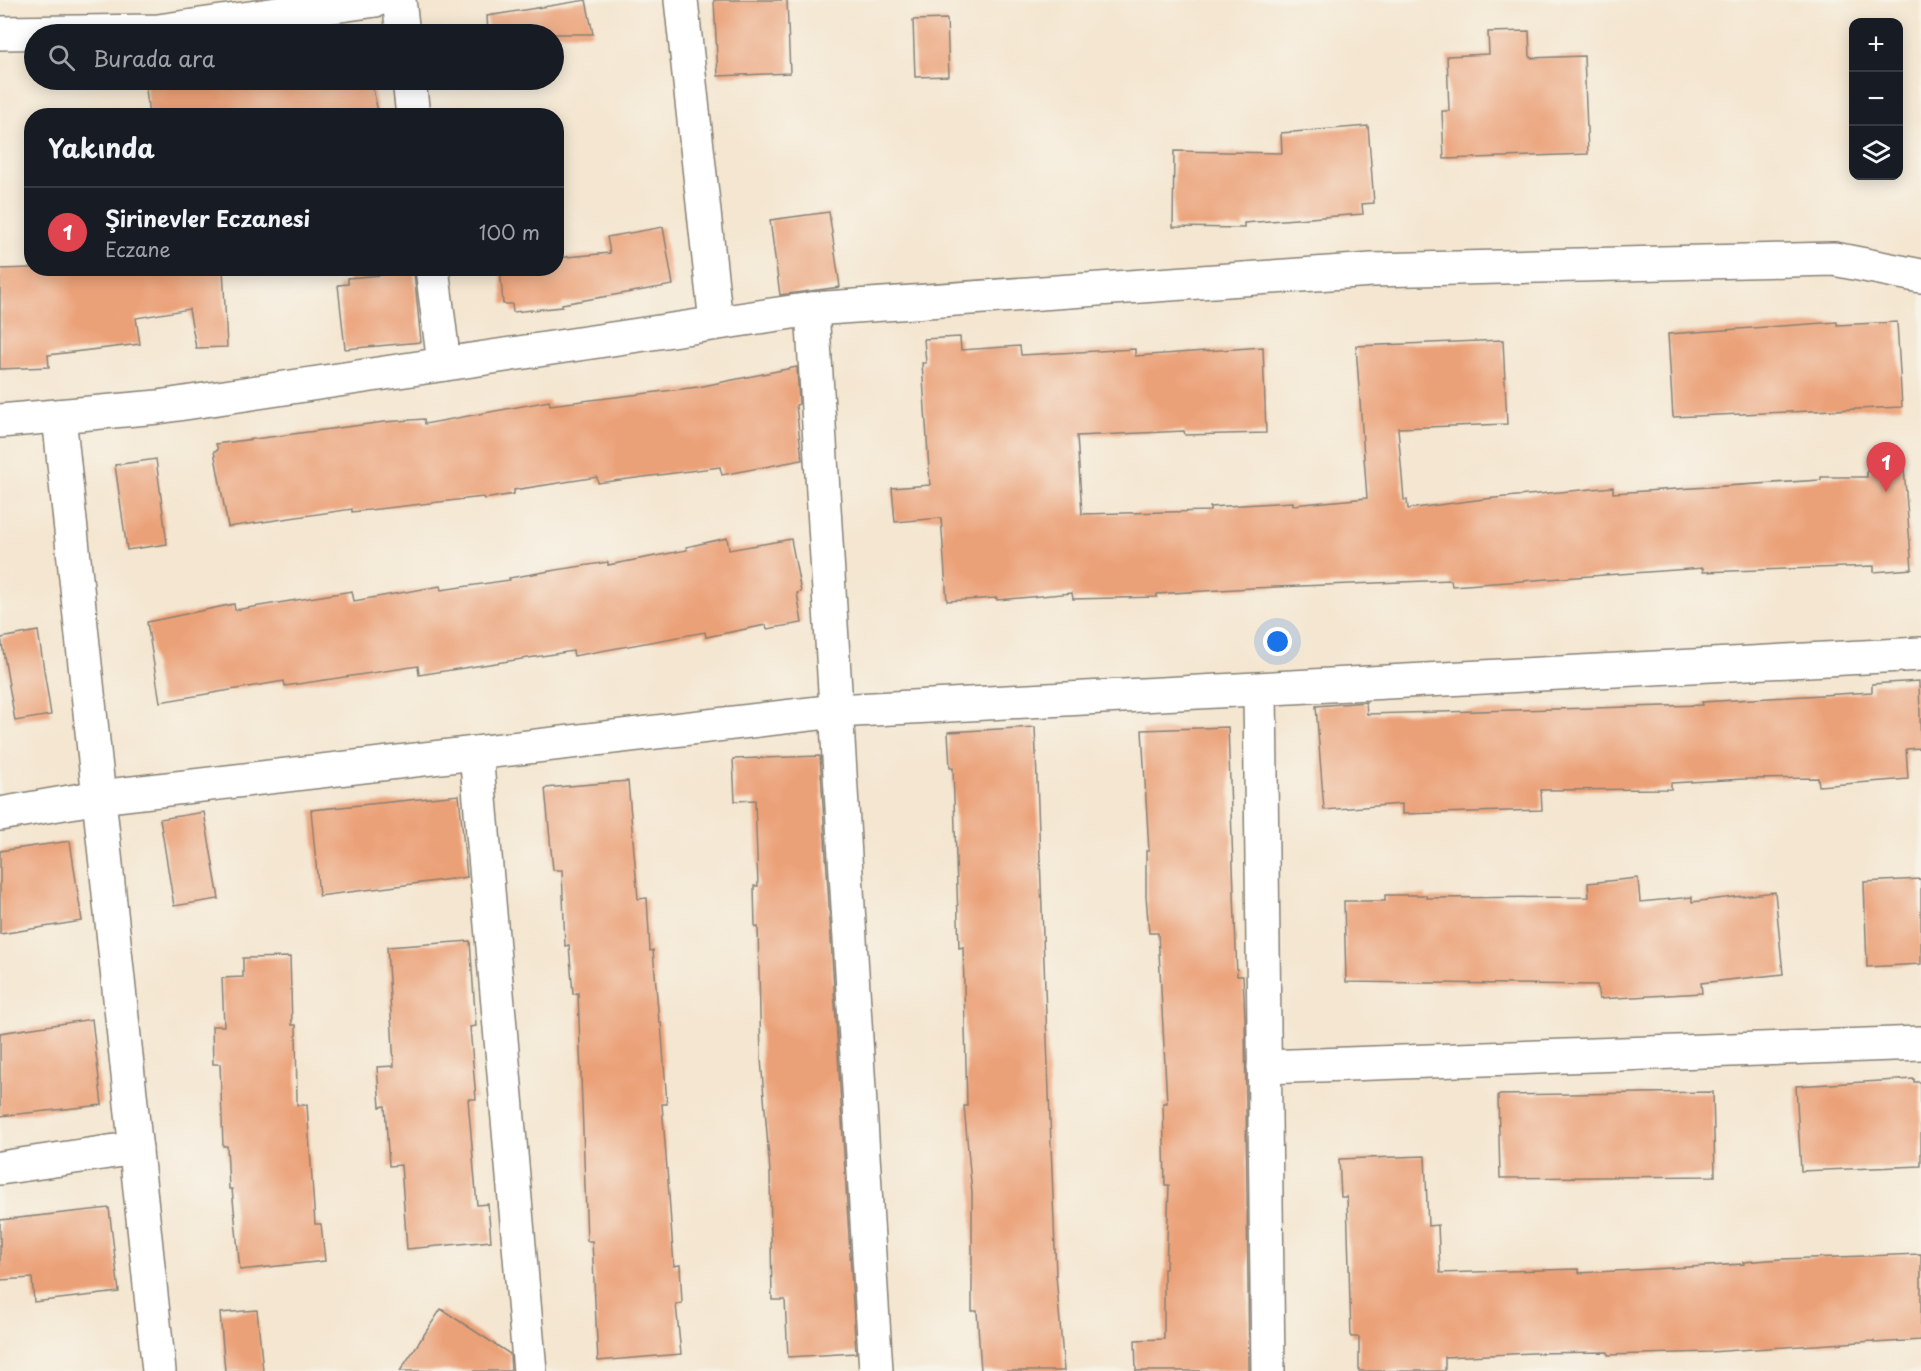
<!DOCTYPE html>
<html lang="tr">
<meta charset="utf-8">
<style>
:root{--surface:#171b24;--page:#242831;--text:#f1f3f6;--muted:#9ea1a6;--line:#363941;--accent:#d1495b}
body{margin:0;font-family:"Playpen Sans",sans-serif;background:var(--page);color:var(--text)}
.controls{position:absolute;right:18px;top:18px;display:grid;overflow:hidden;border-radius:12px;box-shadow:0 3px 15px #0003}
.controls button{width:54px;height:54px;display:grid;place-items:center;padding:0;border:0;border-bottom:2px solid var(--line);background:var(--surface);color:var(--text);font:30px sans-serif}
.you{position:absolute;left:1278px;top:642px;width:21px;height:21px;margin:-15px;border:4px solid #fff;border-radius:50%;background:#1a73e8;box-shadow:0 0 0 9px #1a73e833}
.badge{display:grid;place-items:center;width:39px;height:39px;border-radius:50%;background:var(--accent);color:#fff;font-size:20px;font-weight:700}
.pin{position:absolute;translate:-50% -50px;filter:drop-shadow(0 2px 3px #0008)}
.pin::after{content:'';position:absolute;top:32px;width:21px;height:18px;background:inherit;clip-path:polygon(0 0,100% 0,50% 100%)}
.list{margin:0;padding:0;list-style:none}
h2{display:flex;justify-content:space-between;align-items:center;height:78px;margin:0;padding:0 24px;font-size:26px}
h2 small{font-size:20px;font-weight:400;color:var(--muted)}
.list li{display:grid;grid-template-columns:39px 1fr auto;gap:18px;align-items:center;box-sizing:border-box;height:90px;padding:0 24px;border-top:2px solid var(--line)}
.list b{display:block;font-size:22px;white-space:nowrap}
.list p{margin:0;font-size:20px;white-space:nowrap;color:var(--muted)}
.list em{font-size:20px;font-style:normal;color:var(--muted)}
.icon{flex:none;width:33px;height:33px;fill:none;stroke:currentColor;stroke-width:2;stroke-linecap:round;stroke-linejoin:round}
.map{position:relative;flex:none;width:1921px;height:1371px;overflow:hidden}
.search{position:absolute;background:var(--surface);box-shadow:0 3px 15px #0003;left:24px;top:24px;width:540px;height:66px;display:flex;align-items:center;gap:15px;box-sizing:border-box;padding:0 21px;border-radius:33px;color:var(--muted);font-size:22px}
.panel{position:absolute;background:var(--surface);box-shadow:0 3px 15px #0003;left:24px;top:108px;width:540px;height:168px;border-radius:24px}
.map>svg:first-child{display:block}
.building{fill:#eba178}
.lines{fill:none;stroke-linecap:round;stroke-linejoin:round}
.minor-casing{stroke:#888176;stroke-width:36}
.minor{stroke:#fff;stroke-width:33}
</style>
<div class="map">
<svg width="1921" height="1371" viewBox="0 0 1921 1371">
<rect width="100%" height="100%" fill="#f7f3e8"/>
<filter id="ink" filterUnits="userSpaceOnUse"><feTurbulence type="fractalNoise" baseFrequency=".0167" numOctaves="2"/><feDisplacementMap in="SourceGraphic" scale="12" xChannelSelector="R" yChannelSelector="G"/><feConvolveMatrix kernelMatrix="1 2 1 2 8 2 1 2 1" color-interpolation-filters="sRGB"/></filter>
<filter id="wash" filterUnits="userSpaceOnUse"><feTurbulence type="fractalNoise" baseFrequency=".008" numOctaves="4" result="noise"/><feDisplacementMap in="SourceGraphic" scale="24" xChannelSelector="R" yChannelSelector="G"/><feGaussianBlur stdDeviation="1.35" result="paint"/><feColorMatrix in="noise" values="0 0 0 0 0 0 0 0 0 0 0 0 0 0 0 0 0 1.4 0 .05"/><feComposite in="paint" operator="in"/></filter>
<g filter="url(#wash)">
<rect width="100%" height="100%" fill="#f4e6d0"/>
<g id="blocks">
<!-- building -->
<g class="building">
<path d="M586,0L593,34H488L487,16Z"/>
<path d="M714,0H787L790,73L718,76Z"/>
<path d="M947,19L949,76L915,77L913,20Z"/>
<path d="M1529,31L1530,58L1584,56L1588,154L1444,159L1442,111H1449L1447,56L1489,54L1488,32Z"/>
<path d="M145,80H371L379,116H149Z"/>
<path d="M1368,126L1374,203L1362,204L1363,214L1244,223V228L1173,227L1174,151L1282,153L1281,133Z"/>
<path d="M829,212L840,287L780,295L770,220Z"/>
<path d="M663,227L673,285L562,304V307L513,312L512,304H503L500,268H556V258L610,253L607,237Z"/>
<path d="M32,268H223L227,347L196,348L189,309L136,318L140,344L48,355L49,367L0,369V269Z"/>
<path d="M414,272L421,342L345,349L338,285L348,284V278Z"/>
<path d="M1837,322V325L1897,322L1902,407L1673,417L1668,334Z"/>
<path d="M960,337L961,350L1020,346L1021,355L1135,349V356L1263,347L1266,433L1185,435L1184,431L1077,436L1082,514L1210,511V507L1293,502V505L1367,498L1356,346L1503,340L1507,424L1398,428L1404,500H1407L1408,509L1484,499L1613,487V493L1821,480V477H1867V471L1904,468L1912,569L1874,572V566L1703,572V568L1452,586L1451,580L1251,588L1157,594V597L1073,599L1072,593L997,600V598L947,601L941,518L895,522L892,488L930,485L922,363H926L924,339Z"/>
<path d="M797,367L799,404L796,405L802,460L722,475L720,467L598,483L597,477L514,490V494L484,499L483,497L352,512V509L228,527L214,451L218,450L216,444L384,422L424,419L425,424L549,401L550,405L698,387Z"/>
<path d="M156,459L167,544L127,550L115,465Z"/>
<path d="M727,538L729,550L791,539L801,592L797,593L802,623L767,629L766,625L706,637L705,632L574,656L573,651L419,675L418,666L285,686L284,681L160,702L147,622L234,604L235,610L352,591L354,601L440,586L441,590L510,580L509,578L556,570L608,562V565L687,550L686,547Z"/>
<path d="M38,631L51,715L15,721L1,638Z"/>
<path d="M1919,681L1921,748L1906,749L1908,779L1819,786L1818,778L1744,779L1671,783V789L1541,790L1542,810L1402,814V804L1324,810L1316,706L1366,702L1367,714L1703,705L1702,702L1872,692V684Z"/>
<path d="M1035,727L1056,1275L1064,1371H981L977,1311H972V1193L964,1106H967L963,947L959,948L953,768H950L948,732Z"/>
<path d="M1228,727L1237,976H1243L1245,1019L1249,1371H1136L1135,1340L1164,1339V1269H1166L1169,1185H1165L1163,1103H1167L1158,933H1149L1146,896V851H1149L1142,730Z"/>
<path d="M820,756L856,1353L788,1357L785,1300H772L770,1172L761,1059L758,927H755L754,886H758L755,800L735,801L733,759Z"/>
<path d="M628,781L638,899L647,898L650,951L653,950L659,1022H661L667,1104H662L669,1195L674,1266L680,1265L682,1303L676,1304L681,1354L598,1361L592,1241H587L578,993L573,994L569,945L565,946L562,870H553L545,788Z"/>
<path d="M459,795L467,877L319,896L311,810Z"/>
<path d="M204,812L219,899L174,906L160,819Z"/>
<path d="M70,841L82,921L0,934V851Z"/>
<path d="M1638,878L1640,902L1692,897V902L1775,892L1783,974L1701,983L1702,993L1599,999L1597,985L1346,982L1344,901H1385V895H1426V898L1589,897L1588,883Z"/>
<path d="M1921,879V964L1867,967L1864,882Z"/>
<path d="M470,941L476,1026L470,1027L476,1099H468L477,1205L488,1204L491,1241L407,1249L401,1165L389,1166L385,1106L380,1107L377,1067L394,1066L387,947Z"/>
<path d="M290,957L292,1025H296L297,1105H307L315,1224H321L325,1261L240,1270L232,1189H229L227,1146H223L220,1064H213L212,1026H224L222,978L243,977V958Z"/>
<path d="M92,1019L102,1105L0,1116V1033Z"/>
<path d="M1914,1079V1082H1921V1166L1801,1171L1796,1086Z"/>
<path d="M1713,1092L1715,1176L1500,1178L1498,1095Z"/>
<path d="M1425,1156L1428,1226L1438,1225L1440,1273L1579,1269V1273L1744,1264L1743,1262L1782,1259L1921,1254V1340L1874,1343V1341L1710,1352L1608,1355V1352L1532,1353L1445,1357V1371H1359V1337H1351L1347,1197H1341L1339,1159Z"/>
<path d="M109,1208L119,1292L34,1302L32,1278L0,1280V1220Z"/>
<path d="M441,1309L510,1354L511,1371H400Z"/>
<path d="M257,1310L263,1371H225L220,1313Z"/>
</g>
</g>
</g>
<g filter="url(#ink)">
<use href="#blocks" fill-opacity="0" stroke="#888176" stroke-width="1.5"/>
<g class="lines">
<defs>
<g id="minor">
<path d="M399,0L403,34"/>
<path d="M681,0L716,323"/>
<path d="M0,33L158,31L376,0"/>
<path d="M409,80L413,116"/>
<path d="M432,268L444,364"/>
<path d="M812,309L876,1371"/>
<path d="M59,416L159,1371"/>
<path d="M0,421L158,407L812,309L1372,270L1834,259L1921,276"/>
<path d="M1260,691L1268,1371"/>
<path d="M476,753L530,1371"/>
<path d="M0,814L99,797L836,711L1921,654"/>
<path d="M1264,1067L1921,1043"/>
<path d="M0,1168L136,1148"/>
</g>
</defs>
<!-- minor casing -->
<use href="#minor" class="minor-casing"/>
<!-- minor -->
<use href="#minor" class="minor"/>
</g>
</g>
</svg>
<div class="controls">
<button>+</button>
<button>−</button>
<button><svg class="icon" aria-label="layers" viewBox="0 0 24 24"><path d="M12 4l9 5-9 5-9-5zM3 14l9 5 9-5"/></svg></button>
</div>
<div class="you"></div>
<div class="pin badge" style="left:1886px;top:492px;background:#e0444e">1</div>
<div class="search"><svg class="icon" aria-label="search" viewBox="0 0 24 24"><circle cx="10" cy="10" r="6"/><path d="M15 15l6 6"/></svg>Burada ara</div>
<section class="panel">
<h2>Yakında<small></small></h2>
<ul class="list">
<li><span class="badge" style="background:#e0444e">1</span><div><b>Şirinevler Eczanesi</b><p>Eczane</p></div><em>100 m</em></li>
</ul>
</section>
</div>
